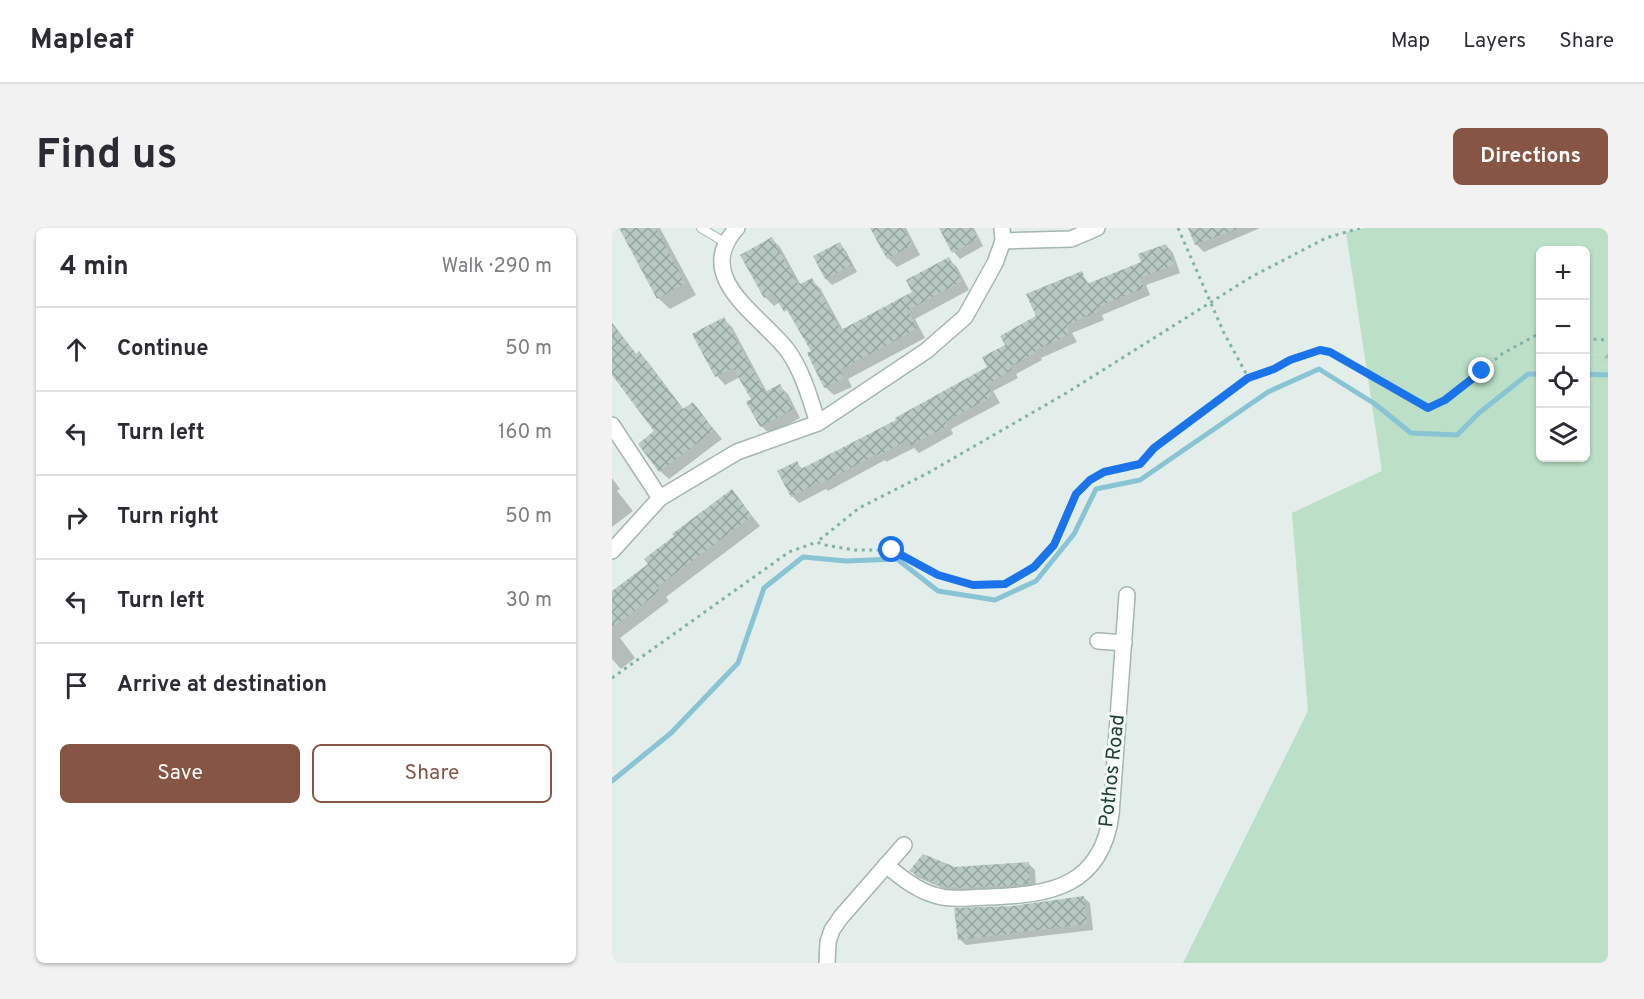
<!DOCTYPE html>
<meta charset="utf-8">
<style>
:root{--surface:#fff;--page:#f2f2f3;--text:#2b2b33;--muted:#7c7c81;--line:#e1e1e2;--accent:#865544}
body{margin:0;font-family:Overpass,sans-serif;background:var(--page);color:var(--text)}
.controls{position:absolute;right:18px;top:18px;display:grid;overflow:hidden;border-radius:9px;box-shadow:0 2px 4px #0004}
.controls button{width:54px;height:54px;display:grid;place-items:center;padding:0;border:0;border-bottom:2px solid var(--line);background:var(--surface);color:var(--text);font:30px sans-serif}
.stop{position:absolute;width:18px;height:18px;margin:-14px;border:4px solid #1a73e8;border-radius:50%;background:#fff}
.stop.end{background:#1a73e8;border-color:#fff;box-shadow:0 2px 6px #0008}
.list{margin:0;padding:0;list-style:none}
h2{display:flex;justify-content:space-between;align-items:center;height:78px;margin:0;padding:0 24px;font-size:26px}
h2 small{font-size:20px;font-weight:400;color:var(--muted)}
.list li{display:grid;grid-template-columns:39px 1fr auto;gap:18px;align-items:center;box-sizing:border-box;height:84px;padding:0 24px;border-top:2px solid var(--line)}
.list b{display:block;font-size:22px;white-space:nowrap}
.list em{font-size:20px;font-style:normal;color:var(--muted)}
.actions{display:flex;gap:12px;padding:18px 24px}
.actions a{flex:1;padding:14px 0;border:2px solid var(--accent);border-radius:9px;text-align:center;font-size:21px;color:var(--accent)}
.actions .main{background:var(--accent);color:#fff}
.icon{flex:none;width:33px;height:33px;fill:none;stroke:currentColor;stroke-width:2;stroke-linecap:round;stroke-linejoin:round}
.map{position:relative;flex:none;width:996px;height:735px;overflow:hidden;border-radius:9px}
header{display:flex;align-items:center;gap:36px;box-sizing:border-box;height:84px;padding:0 30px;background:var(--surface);border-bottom:2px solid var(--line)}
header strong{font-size:28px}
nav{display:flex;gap:33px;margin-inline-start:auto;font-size:21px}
.intro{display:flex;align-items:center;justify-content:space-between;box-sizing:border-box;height:144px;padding:0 36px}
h1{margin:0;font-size:42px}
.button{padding:15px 27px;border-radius:9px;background:var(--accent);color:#fff;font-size:21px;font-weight:700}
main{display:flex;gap:36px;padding:0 36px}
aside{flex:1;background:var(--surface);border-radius:9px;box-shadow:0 2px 4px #0004}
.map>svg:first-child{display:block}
.green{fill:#bbdfc7}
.forest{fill:url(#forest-firs)}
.shadow{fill:#0003}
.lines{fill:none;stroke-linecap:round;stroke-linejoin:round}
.stream{stroke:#89c4d4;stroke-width:5}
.building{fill:url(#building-cross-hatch)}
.lane-casing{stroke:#a5b5b1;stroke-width:10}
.street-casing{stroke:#a5b5b1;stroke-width:18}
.path{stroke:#82b2a5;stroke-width:3;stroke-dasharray:3 4.5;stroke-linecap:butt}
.lane{stroke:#fff;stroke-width:8}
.street{stroke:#fff;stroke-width:15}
.route{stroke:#1a73e8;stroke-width:8}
.labels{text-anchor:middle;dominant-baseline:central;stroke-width:6;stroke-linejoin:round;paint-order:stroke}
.street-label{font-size:20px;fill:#223f39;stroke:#f3f9f7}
</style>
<header>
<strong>Mapleaf</strong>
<nav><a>Map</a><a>Layers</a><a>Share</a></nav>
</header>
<div class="intro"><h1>Find us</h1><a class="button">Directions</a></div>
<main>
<aside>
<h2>4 min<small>Walk · 290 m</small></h2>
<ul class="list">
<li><svg class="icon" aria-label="ahead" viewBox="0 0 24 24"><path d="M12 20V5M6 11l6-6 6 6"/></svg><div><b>Continue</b></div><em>50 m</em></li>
<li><svg class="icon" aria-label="left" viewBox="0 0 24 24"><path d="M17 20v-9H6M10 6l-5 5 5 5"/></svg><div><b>Turn left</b></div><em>160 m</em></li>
<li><svg class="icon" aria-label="right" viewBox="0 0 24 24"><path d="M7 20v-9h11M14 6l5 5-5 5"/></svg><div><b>Turn right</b></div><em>50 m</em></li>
<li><svg class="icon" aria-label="left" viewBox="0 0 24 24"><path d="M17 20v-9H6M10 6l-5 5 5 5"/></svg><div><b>Turn left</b></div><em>30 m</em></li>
<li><svg class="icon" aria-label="arrive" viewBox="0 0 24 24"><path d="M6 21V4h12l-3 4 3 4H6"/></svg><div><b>Arrive at destination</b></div></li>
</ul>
<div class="actions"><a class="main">Save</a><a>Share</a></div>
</aside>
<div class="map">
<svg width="996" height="735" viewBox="0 0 996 735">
<defs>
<pattern id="forest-firs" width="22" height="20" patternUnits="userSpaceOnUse" patternTransform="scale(1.5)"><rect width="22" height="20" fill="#bbdfc7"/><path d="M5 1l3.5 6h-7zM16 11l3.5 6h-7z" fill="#a0c0ac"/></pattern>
<pattern id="building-cross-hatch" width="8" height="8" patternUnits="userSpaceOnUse" patternTransform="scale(1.5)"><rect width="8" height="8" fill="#b8c8c2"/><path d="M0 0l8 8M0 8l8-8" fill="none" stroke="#95a49f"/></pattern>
</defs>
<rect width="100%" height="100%" fill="#e3ede9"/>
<!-- green -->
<path class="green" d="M754,0H996V126L974,127V22H928V129L921,130L928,131V230H974V137L996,139V735H571L696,483L680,285L770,243L734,4Z"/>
<!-- forest -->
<path class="forest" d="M996,126V139L974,137V127Z"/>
<!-- shadow -->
<g class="shadow">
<path d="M9,0H48L84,67L58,81L46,70Z"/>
<path d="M260,0H294L308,27L285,39L276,30Z"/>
<path d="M331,0H362L371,18L348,31L342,24L329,1Z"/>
<path d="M578,0H648L592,24L584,16Z"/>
<path d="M160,11L168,19L189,57L199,52L208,60L231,102L302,65L336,31L345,39L357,62L303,91L313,110L236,151L240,159L222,167L213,159L201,124L182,91L168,74L162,78L153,69L130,27Z"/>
<path d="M228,16L234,23L245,44L220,57L214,51Z"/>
<path d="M554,17L561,25L568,45L534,57L538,67L490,87L492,92L460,105L465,114L429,130L430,132L404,146L406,150L381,163L388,175L339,201L341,206L307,225L302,220L274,234L273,232L216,263L214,261L187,275L180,268L184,235L191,241L286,192L377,139L395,117L426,89L469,45L478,57L531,35Z"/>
<path d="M111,91L120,99L155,164L167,158L176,166L188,190L158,206L149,198L141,172L128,149L113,157L105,148L82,107Z"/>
<path d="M0,95L25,127L27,125L36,134L72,182L81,176L110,211L57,251L48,243L44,204L0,141Z"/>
<path d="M0,250L8,261L5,263L21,283L0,299Z"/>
<path d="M120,263L148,298L54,369L57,373L8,410L23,430L9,441L0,431V365L38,337Z"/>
<path d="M416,635L423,642L424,662L344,666L305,649L299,643Z"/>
<path d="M471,669L478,675L481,702L354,717L347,711Z"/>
</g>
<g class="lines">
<!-- stream -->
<g class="stream">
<path d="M974,146L996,147"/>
<path d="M0,553L59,505L126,435L152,360L191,329L234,333L285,331L326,363L383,372L424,353L462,306L484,261L528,252L656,164L707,141L763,176L799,205L845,207L867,185L916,146H928"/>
</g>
</g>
<!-- building -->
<g class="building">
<path d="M7,0H44L73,55L45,71Z"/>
<path d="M258,0H291L300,17L275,31Z"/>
<path d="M327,0H360L366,11L340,25Z"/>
<path d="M576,0H624L625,1L583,17Z"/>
<path d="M160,9L186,57L200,50L229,102L300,64L294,52L337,29L350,53L296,82L305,101L228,142L232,150L212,160L195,125L199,123L175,82L172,84L161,65L152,70L128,27Z"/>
<path d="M228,14L240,37L213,51L201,28Z"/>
<path d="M554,16L562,37L528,50L532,60L484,80L486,84L454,97L458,106L423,123L424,124L398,139L400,142L375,156L381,168L333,194L335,198L298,218L295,212L266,228L265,226L208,256L207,254L179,269L165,243L185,233L189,241L284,192L283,190L375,139L370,129L393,117L388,108L424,88L414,66L470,43L475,56L529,34L526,26Z"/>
<path d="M112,89L153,164L168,156L181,181L148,199L134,174L139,171L121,140L103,149L80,106Z"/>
<path d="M0,95L24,126L27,123L71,181L81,174L102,202L47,244L26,216L42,203L0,147Z"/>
<path d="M120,261L140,288L45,359L48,363L0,400V363L36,336L32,331L62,308L60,306Z"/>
<path d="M311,626L343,639L417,634L418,656L352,660L331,659L297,643Z"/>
<path d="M472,668L475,696L346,712L342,680L400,678Z"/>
</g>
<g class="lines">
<defs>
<path id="lane" d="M89,0L114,15"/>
<g id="street">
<path d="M125,0C79,50 150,88 176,123C191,144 198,171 206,195"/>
<path d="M391,13L459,11L485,0"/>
<path d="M0,197L48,270"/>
<path d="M0,323L48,270L125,224L206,195L314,123L353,89L383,35L391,13L390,0"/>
<path d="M486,413L512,415"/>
<path d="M274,637C291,651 308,665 330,669C344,672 361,669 376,669C438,667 489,659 499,587L515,367"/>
<path d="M215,735L216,714L220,702L229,689L292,617"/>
</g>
</defs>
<!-- lane casing -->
<use href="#lane" class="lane-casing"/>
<!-- street casing -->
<use href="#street" class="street-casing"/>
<!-- path -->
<g class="path">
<path d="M566,0L612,105L636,149"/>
<path d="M748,0L714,10L639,49L456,164L316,245L247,280L205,314L212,317L243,322H280L326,347L361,357L393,356L422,339L442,317L464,266L478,252L492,245L529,236L542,220L636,149L662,141L678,132L708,122L718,124L783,162L816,180L833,172L890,126L928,105"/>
<path d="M974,111L996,112"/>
<path d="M0,450L177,324L205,314"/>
</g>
<!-- lane -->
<use href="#lane" class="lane"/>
<!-- street -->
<use href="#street" class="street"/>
</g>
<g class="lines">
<!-- route -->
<path class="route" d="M280,322L326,347L361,357L393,356L422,339L442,317L464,266L478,252L492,244L528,236L542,220L636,150L662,141L678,132L708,122L718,124L816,180L833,172L870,143"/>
</g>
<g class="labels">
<!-- street labels -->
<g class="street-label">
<text transform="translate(501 543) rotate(-84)">Pothos Road</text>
</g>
</g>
</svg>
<div class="controls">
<button>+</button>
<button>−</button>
<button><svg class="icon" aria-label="locate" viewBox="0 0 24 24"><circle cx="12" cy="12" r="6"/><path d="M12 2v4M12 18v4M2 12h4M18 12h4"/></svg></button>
<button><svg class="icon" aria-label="layers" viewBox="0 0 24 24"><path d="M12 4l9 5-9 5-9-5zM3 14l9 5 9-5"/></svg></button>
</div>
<div class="stop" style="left:280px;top:322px"></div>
<div class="stop end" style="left:870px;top:143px"></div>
</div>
</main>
